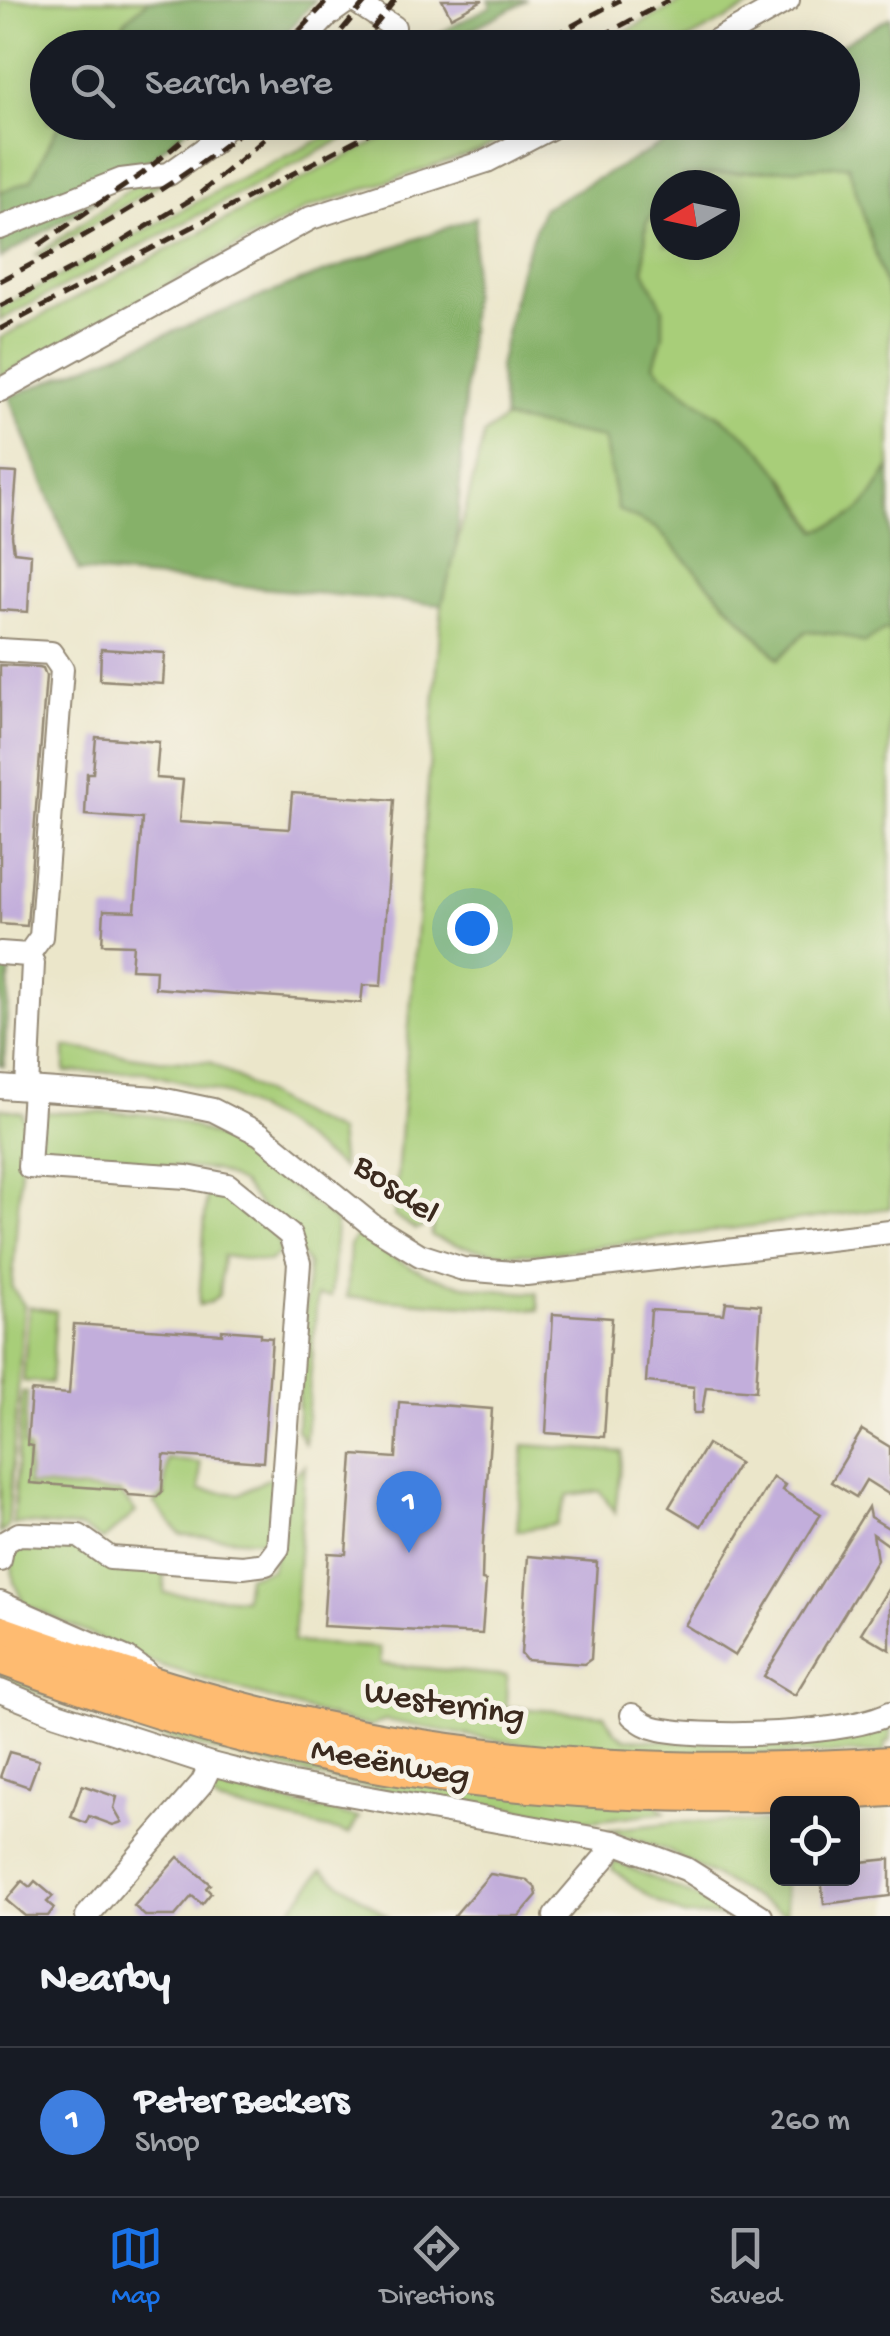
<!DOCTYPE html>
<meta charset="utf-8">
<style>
:root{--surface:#171b24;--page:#20242c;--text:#f1f3f6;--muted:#9ea1a6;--line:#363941;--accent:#1a73e8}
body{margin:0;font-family:"Gochi Hand",sans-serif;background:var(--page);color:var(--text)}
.controls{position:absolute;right:30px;bottom:30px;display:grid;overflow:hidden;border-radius:15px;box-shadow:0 5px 25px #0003}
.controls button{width:90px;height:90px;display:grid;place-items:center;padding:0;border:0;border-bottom:2px solid var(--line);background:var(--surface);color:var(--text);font:50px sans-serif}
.compass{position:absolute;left:650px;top:170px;width:90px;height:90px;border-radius:50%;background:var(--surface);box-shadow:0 5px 25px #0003;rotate:261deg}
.you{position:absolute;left:472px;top:928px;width:35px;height:35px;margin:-25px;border:8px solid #fff;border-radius:50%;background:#1a73e8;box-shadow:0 0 0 15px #1a73e833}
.badge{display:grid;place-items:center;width:65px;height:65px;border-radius:50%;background:var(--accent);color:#fff;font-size:32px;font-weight:700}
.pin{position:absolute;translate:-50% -82px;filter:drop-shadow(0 2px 5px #0008)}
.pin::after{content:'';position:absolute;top:52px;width:35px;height:30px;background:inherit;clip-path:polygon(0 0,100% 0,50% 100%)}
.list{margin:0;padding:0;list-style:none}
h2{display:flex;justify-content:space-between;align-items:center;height:130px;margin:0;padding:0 40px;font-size:42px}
h2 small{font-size:32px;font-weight:400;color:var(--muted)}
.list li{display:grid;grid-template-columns:65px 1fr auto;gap:30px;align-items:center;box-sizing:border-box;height:150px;padding:0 40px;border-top:2px solid var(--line)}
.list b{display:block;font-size:38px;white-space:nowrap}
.list p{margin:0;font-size:32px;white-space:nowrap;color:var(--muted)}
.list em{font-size:32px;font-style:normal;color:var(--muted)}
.icon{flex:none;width:55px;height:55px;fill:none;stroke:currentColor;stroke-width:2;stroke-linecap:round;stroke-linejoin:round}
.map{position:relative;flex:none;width:890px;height:1916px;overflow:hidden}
.search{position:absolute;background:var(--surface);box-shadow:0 5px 25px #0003;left:30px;right:30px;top:30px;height:110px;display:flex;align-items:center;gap:25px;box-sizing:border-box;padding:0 35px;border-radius:55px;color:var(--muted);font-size:38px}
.sheet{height:280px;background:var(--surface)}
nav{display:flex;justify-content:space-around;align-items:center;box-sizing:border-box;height:140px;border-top:2px solid var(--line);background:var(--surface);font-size:28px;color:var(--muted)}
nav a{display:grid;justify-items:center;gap:5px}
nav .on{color:var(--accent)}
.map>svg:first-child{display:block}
.green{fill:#a8ce79;stroke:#727c4c;stroke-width:2.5}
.forest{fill:#86b169;stroke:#606e44;stroke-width:2.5}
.building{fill:#c2aedb}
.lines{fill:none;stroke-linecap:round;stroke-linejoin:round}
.minor-casing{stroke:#938874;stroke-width:26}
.highway-casing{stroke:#938874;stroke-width:36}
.minor{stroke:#fff;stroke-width:22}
.highway{stroke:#febb71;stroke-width:32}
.rail{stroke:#3b2a1e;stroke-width:5;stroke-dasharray:15 8;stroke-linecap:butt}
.labels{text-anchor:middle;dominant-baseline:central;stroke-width:10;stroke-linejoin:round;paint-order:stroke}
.street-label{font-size:35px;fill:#3b2a1e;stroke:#f7f3e8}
</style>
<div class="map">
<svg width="890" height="1916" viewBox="0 0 890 1916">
<rect width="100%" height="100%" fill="#f7f3e8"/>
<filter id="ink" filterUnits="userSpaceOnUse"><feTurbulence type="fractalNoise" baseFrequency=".01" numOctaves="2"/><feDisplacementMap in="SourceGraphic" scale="20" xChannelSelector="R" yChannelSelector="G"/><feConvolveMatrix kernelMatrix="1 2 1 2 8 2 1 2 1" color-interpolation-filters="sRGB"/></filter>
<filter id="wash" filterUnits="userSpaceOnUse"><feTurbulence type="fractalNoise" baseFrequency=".0048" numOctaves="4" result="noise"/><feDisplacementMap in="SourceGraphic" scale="40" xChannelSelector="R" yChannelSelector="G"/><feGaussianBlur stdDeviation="2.25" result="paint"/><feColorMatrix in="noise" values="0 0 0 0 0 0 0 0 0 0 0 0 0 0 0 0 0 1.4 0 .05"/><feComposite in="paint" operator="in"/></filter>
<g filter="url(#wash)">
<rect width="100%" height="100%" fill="#ebe6ca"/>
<!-- green -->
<g class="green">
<path d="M0,0H149L126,20L107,47L48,48V122L60,123L31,180L3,192H0Z"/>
<path d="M685,0H762L675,47H597Z"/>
<path d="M354,123H373L0,320V308L236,181Z"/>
<path d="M427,123H534L479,151L308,208L0,377V338L325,167L386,137Z"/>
<path d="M848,165L890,301V467L868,504L847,519L818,531L787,480L723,418L675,388L654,365L663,335L644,270L646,223L665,198V245H725V185H675L682,176Z"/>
<path d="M165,181L40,256L36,255L134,186Z"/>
<path d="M504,419L604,438L618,510L656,528L778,659L806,631L841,635L864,643L886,629L890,632V1208L549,1253C507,1255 471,1252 431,1236L434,1220L425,1215L422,1228L416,1230L394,1216L442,605L484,435Z"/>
<path d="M65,1047L159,1060L210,1062L301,1115L338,1132L342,1168L282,1124L229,1095L144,1072H65Z"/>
<path d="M0,1108L22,1112L24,1124L12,1288L24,1305L8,1527L0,1534Z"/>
<path d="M41,1112C75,1113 134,1110 165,1118C234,1135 282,1179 336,1222L331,1297L317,1296L305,1444L297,1429L308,1264L242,1184L215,1170L52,1158L40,1150Z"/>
<path d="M207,1187C231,1195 281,1225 280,1253L269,1262L223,1256L219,1295L211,1302L199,1305Z"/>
<path d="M357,1235C422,1279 459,1290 537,1293L539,1310L347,1297L350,1245Z"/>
<path d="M29,1307L56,1311L51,1383L23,1381Z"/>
<path d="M22,1392H27L24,1446L29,1449L28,1485L120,1493L136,1512L103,1540L81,1528L21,1523L13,1525Z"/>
<path d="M524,1445L622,1452L615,1513L600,1491L568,1495L556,1524L517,1531Z"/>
<path d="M167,1459L200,1463V1490L239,1494L275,1475L271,1541L181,1535L154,1503L164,1495Z"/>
<path d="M305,1465L293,1642L380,1648L381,1664L507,1676L506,1707L604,1715L615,1732L624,1739C697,1741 825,1753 890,1725V1741L886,1742L885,1752L622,1758L493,1740L385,1720L371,1727L323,1715L150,1662L24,1604L14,1583L10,1549L22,1541L66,1544L164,1568V1593L244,1599L247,1576L271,1570L292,1477Z"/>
<path d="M0,1668C45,1687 105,1726 154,1721L656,1804L665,1812L591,1821L346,1784L131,1729L0,1679Z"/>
<path d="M205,1788L247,1793L359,1818L349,1834L218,1803L204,1792Z"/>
<path d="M678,1822H777L778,1878L784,1879L787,1915L666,1850L607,1830Z"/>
<path d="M614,1861L701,1899L727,1916H685L651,1898L612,1869Z"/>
<path d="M322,1870L387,1916H286Z"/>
</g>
<!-- forest -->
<g class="forest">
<path d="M149,0H315L274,47H107L126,20Z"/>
<path d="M489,0H527L438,47H420L419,44L491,6Z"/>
<path d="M890,17V301L848,165L682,176L675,185H665V198L646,223L644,270L663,308V335L654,365C683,396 721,414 753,442C780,467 798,500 817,531C865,514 865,506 890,467V632L885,629L864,643L841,635L806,631L779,659L656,528L618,510L604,438L504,419L499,367L520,270L543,208L701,123L842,122V48L837,47Z"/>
<path d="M60,123H193L133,174L0,224V192L31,180Z"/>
<path d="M101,198L0,258V232Z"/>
<path d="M476,217L456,549L442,605L79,571L9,397L298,282Z"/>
<path d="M0,963L10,964L4,1066L0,1065Z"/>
</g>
<g id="blocks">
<!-- building -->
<g class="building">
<path d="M442,0H483L451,17Z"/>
<path d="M0,472L17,473L12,536L14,552L31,554L28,612L0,610Z"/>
<path d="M101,649L165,653L163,684L100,680Z"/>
<path d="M0,665L39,667L43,668L46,676L27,926L0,924Z"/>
<path d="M96,737L159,742L156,778L183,780L179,822L289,829L292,793L394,800L381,986L363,985L361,1003L155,988L156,970L131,969L133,945L102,944L104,910L135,911L142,819L85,815L87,773H93Z"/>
<path d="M726,1302L761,1305L756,1391L706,1387L702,1413H694V1387L646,1382L651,1310L724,1314Z"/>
<path d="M553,1314L612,1318L604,1437L546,1433Z"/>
<path d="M74,1324L222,1334V1330L260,1333V1337L272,1338L263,1462L164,1455L162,1492L157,1497L129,1495L124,1490L30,1483L33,1446L27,1445L31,1391L69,1394Z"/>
<path d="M399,1402L492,1409L483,1543L482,1580L486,1581L482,1634L323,1626L328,1553L346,1554L353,1455L396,1458Z"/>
<path d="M862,1430L890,1447V1495L866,1480L856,1497L831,1482Z"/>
<path d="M707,1444L739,1463L701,1526L669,1507Z"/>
<path d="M773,1477L785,1485L782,1490L821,1514L735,1656L685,1625Z"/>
<path d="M868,1507L870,1517L890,1529V1546L873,1534L877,1560L795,1695L764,1676Z"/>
<path d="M528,1556L597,1562L591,1659L584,1664L526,1660L521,1654Z"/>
<path d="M890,1586V1650L861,1633Z"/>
<path d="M9,1752L39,1760L29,1787L0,1777Z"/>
<path d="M82,1785L117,1797L114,1808L122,1822L113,1825L89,1816L86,1823L71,1817Z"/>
<path d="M178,1857L210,1884L206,1888L211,1893L202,1904L192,1896L175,1916H145L134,1906Z"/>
<path d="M890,1859V1896L824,1904L821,1878H852V1863Z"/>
<path d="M490,1874L527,1880L535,1887L537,1895L519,1916H454Z"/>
<path d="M22,1881L30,1887L35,1881L53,1896L47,1902L54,1908L48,1916H25L6,1900Z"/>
</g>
</g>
</g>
<g filter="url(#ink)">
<use href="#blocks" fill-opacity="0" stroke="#938874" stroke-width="2.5"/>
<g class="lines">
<defs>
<g id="minor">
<path d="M353,0L394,27"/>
<path d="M297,48L328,15L349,0"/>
<path d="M703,48L788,0"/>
<path d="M0,228L121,180L169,174L214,142L229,122"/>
<path d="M0,390L311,218L487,161L562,122"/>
<path d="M0,650L51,653L62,669L41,937L28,955"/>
<path d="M0,953L28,955L33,963L27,1089"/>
<path d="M0,1087L156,1098L213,1110L260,1134L373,1226L420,1255L463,1269L526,1274L890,1232"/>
<path d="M0,1560L3,1543L19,1534L79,1536L110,1558L243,1567L266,1564L278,1548L299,1263L290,1235L228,1185L187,1177L29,1167L34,1090"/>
<path d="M0,1603L128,1659L146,1672"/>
<path d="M0,1691L57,1714L211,1764L287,1783L614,1842L686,1869L761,1916"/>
<path d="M632,1715C641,1722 648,1727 659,1729C707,1739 849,1735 890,1713"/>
<path d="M87,1916L202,1783L211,1764"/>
<path d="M555,1916L607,1855L614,1842"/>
</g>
<g id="highway">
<path d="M0,1632C84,1662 168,1690 255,1712C463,1765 676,1778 890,1763"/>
<path d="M0,1658C81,1687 163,1716 247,1737C455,1791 676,1804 890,1790"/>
</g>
</defs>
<!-- minor casing -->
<use href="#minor" class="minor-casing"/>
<!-- highway casing -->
<use href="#highway" class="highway-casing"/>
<!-- minor -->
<use href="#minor" class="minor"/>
<!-- highway -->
<use href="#highway" class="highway"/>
<!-- rail -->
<g class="rail">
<path d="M284,48L328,0"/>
<path d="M327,48L367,0"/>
<path d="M358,48L395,0"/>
<path d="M531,48L620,0"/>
<path d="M579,48L669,0"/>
<path d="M39,245L143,173L204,122"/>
<path d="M0,281C89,234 176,187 253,122"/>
<path d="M0,306L108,250L197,196L285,122"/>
<path d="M0,329L390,122"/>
</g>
</g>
</g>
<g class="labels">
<!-- street labels -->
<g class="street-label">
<text transform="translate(395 1191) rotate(35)">Bosdel</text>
<text transform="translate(444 1706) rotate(9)">Westerring</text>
<text transform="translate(390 1765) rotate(10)">Meeënweg</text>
</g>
</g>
</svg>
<div class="controls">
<button><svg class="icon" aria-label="locate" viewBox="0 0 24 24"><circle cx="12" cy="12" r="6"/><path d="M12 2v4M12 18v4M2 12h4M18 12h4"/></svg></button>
</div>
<svg class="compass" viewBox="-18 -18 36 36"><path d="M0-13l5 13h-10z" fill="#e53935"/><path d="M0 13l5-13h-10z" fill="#9ea1a6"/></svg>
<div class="you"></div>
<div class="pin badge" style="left:409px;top:1553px;background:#3f7fe0">1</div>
<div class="search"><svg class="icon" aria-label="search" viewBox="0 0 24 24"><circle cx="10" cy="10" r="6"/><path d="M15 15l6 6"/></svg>Search here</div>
</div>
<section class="sheet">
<h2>Nearby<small></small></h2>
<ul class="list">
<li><span class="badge" style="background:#3f7fe0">1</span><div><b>Peter Beckers</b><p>Shop</p></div><em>260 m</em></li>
</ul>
</section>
<nav>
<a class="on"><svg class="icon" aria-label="map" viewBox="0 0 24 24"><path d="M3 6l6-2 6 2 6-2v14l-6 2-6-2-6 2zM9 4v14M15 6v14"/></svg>Map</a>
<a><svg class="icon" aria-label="directions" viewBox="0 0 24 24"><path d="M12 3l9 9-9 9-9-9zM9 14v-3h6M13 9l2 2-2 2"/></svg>Directions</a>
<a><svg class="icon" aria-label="saved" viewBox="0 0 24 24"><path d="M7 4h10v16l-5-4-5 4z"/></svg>Saved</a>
</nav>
